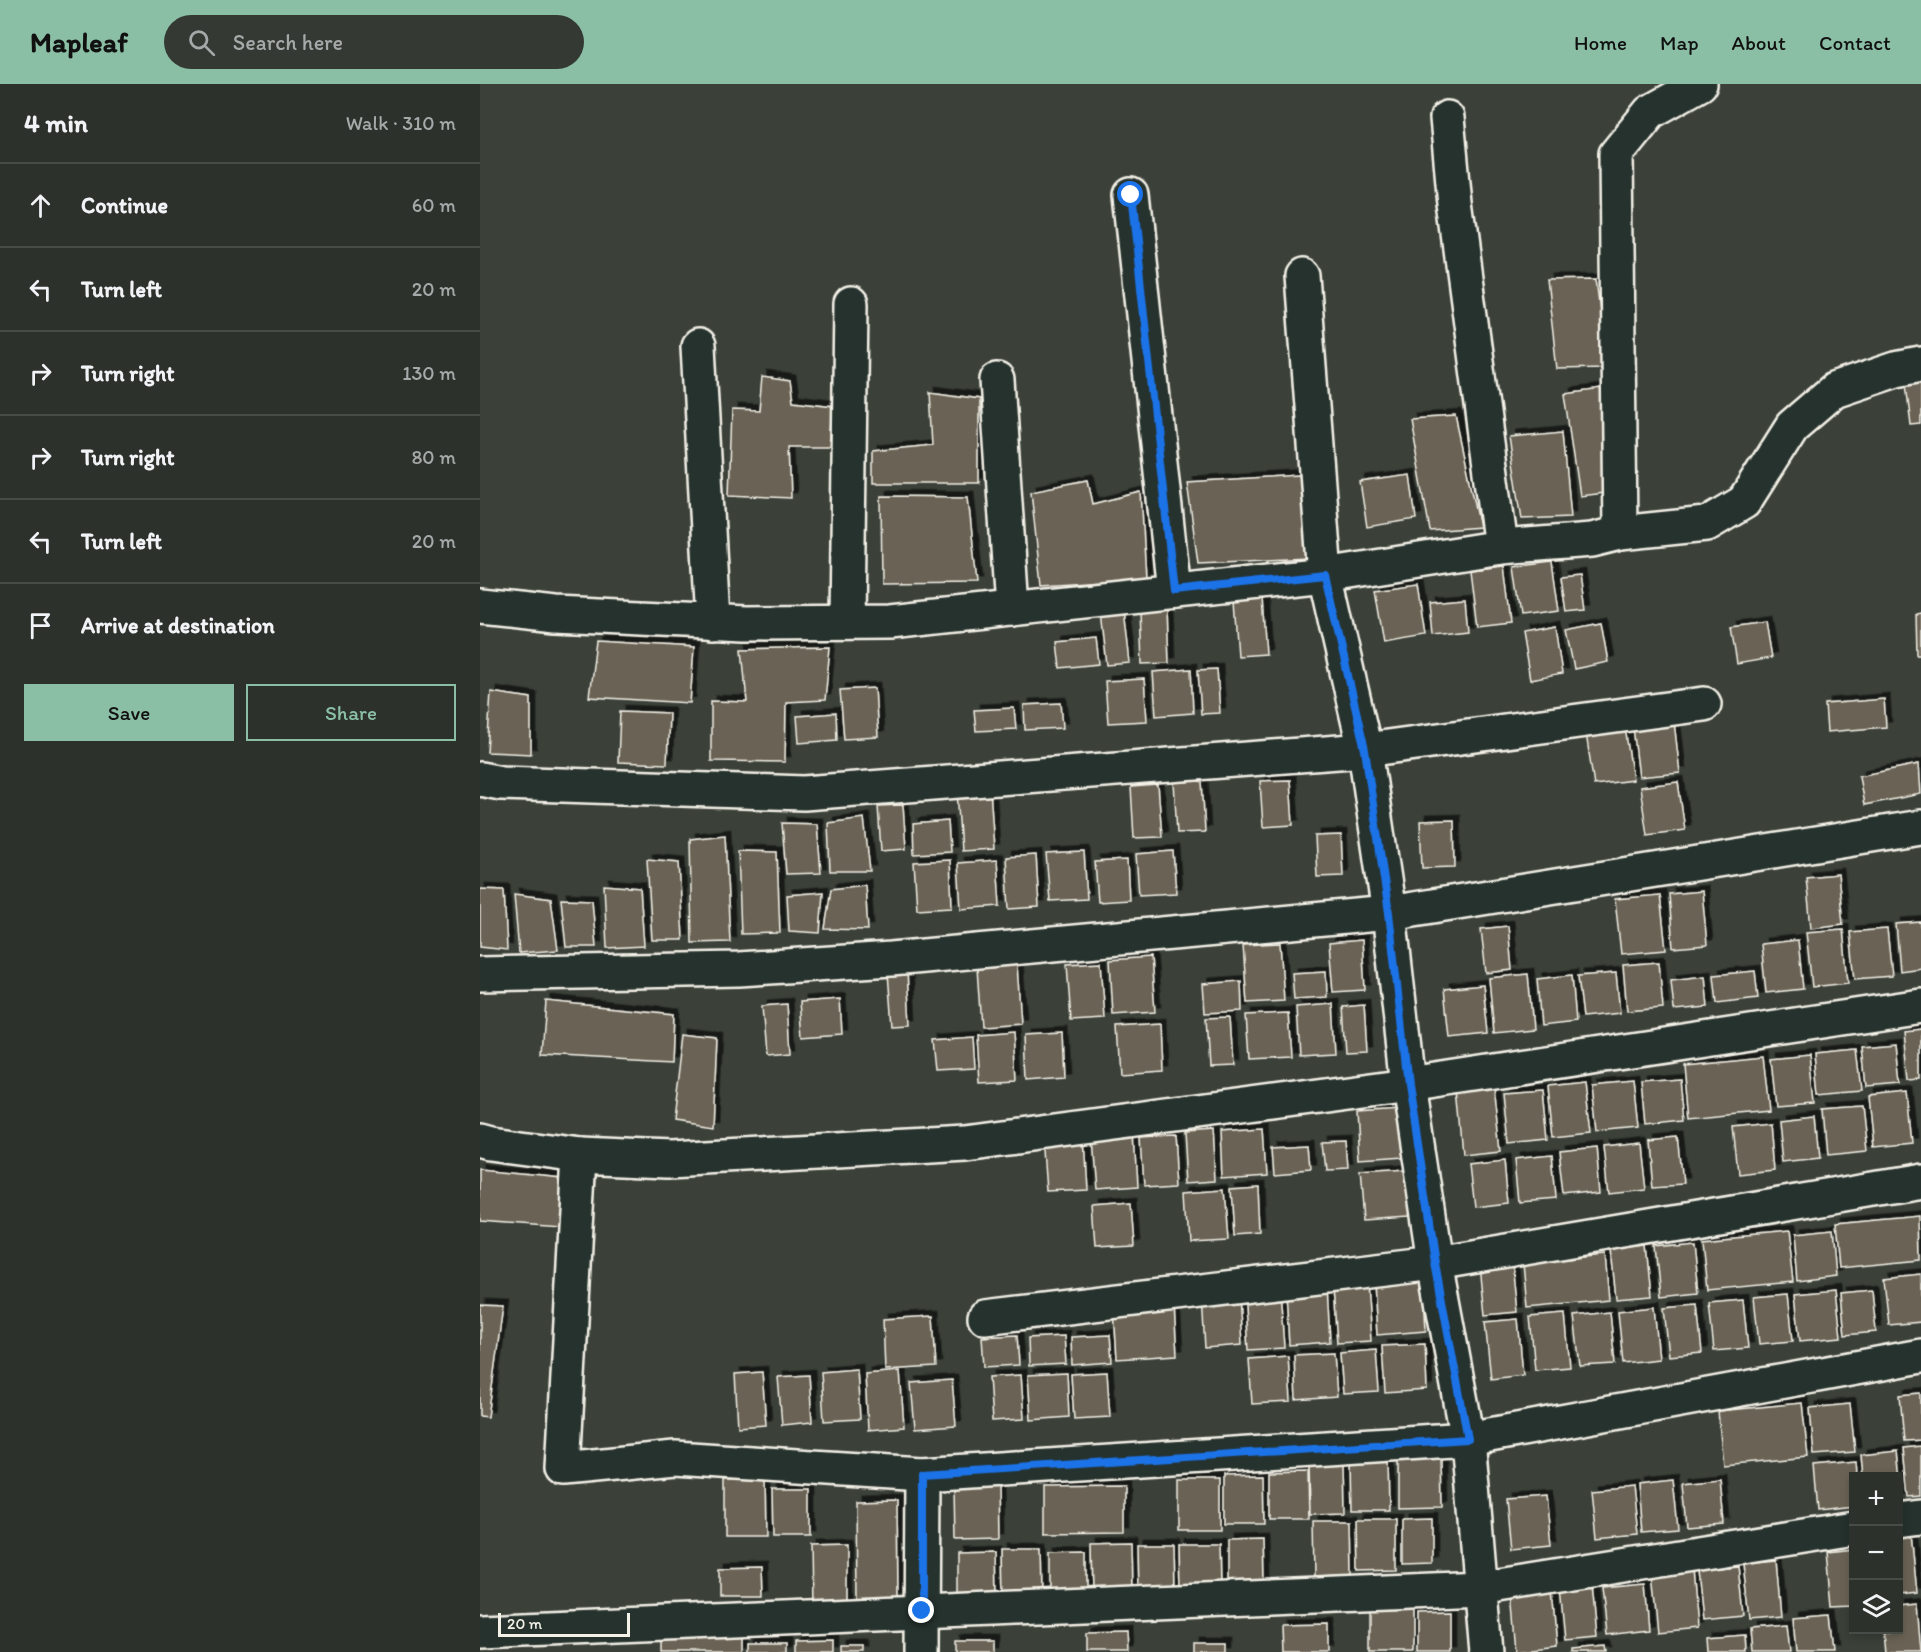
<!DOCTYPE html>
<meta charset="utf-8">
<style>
:root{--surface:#2c312b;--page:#343933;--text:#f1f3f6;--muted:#a6a9a9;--line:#484c47;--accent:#8abfa5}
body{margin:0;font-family:Itim,sans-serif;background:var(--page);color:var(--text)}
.controls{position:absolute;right:18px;bottom:18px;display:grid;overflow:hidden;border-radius:0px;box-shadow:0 3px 9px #0003}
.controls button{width:54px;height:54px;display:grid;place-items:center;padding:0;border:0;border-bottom:2px solid var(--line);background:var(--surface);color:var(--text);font:30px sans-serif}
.scale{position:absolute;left:18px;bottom:15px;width:132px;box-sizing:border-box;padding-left:6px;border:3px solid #f4f1e8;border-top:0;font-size:16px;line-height:21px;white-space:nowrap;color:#f4f1e8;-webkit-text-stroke:4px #26332d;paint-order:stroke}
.stop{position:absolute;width:18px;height:18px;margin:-14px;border:4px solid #1a73e8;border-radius:50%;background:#fff}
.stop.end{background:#1a73e8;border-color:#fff;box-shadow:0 2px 6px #0008}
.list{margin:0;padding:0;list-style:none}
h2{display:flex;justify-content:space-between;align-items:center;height:78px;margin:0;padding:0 24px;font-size:26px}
h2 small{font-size:20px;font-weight:400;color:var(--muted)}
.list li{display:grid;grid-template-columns:39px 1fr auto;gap:18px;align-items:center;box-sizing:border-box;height:84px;padding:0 24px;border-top:2px solid var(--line)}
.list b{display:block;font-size:22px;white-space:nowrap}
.list em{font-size:20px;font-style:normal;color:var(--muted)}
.actions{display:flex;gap:12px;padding:18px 24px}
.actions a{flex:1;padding:14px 0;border:2px solid var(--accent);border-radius:0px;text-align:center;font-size:21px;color:var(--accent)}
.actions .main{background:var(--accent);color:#111}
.icon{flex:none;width:33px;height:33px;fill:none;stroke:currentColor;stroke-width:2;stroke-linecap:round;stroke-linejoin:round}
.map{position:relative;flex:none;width:1441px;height:1568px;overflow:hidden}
header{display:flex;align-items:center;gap:36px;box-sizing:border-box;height:84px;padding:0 30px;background:var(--accent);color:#111}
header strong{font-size:28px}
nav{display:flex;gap:33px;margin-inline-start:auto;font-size:21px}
.search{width:420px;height:54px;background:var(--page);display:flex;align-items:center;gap:15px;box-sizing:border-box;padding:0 21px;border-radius:33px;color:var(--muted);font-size:22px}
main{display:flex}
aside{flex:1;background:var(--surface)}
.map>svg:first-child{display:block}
.building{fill:#6b6354;stroke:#f4f1e8;stroke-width:1.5;filter:url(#shadow)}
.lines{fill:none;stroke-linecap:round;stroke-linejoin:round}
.minor-casing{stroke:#f4f1e8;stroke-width:38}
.minor{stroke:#26332d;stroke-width:33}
.route{stroke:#1a73e8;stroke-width:8}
</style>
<header>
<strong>Mapleaf</strong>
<div class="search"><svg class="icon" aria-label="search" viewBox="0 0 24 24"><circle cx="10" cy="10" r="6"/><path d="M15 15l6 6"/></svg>Search here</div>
<nav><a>Home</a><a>Map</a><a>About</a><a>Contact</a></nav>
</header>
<main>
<aside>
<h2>4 min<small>Walk · 310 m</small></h2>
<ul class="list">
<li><svg class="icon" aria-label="ahead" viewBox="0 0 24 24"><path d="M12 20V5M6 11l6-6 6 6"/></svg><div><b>Continue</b></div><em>60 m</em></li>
<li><svg class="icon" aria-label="left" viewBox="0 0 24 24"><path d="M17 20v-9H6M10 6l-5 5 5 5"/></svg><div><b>Turn left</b></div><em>20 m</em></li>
<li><svg class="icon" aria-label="right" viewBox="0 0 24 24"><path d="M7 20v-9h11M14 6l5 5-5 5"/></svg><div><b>Turn right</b></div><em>130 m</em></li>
<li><svg class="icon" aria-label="right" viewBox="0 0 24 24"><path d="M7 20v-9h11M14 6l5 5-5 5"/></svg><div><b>Turn right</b></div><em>80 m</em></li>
<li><svg class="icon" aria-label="left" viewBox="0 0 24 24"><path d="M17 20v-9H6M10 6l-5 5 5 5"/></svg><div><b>Turn left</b></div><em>20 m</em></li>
<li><svg class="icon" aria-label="arrive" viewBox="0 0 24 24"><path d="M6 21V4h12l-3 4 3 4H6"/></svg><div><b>Arrive at destination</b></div></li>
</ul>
<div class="actions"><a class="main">Save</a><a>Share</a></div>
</aside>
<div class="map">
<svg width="1441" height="1568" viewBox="0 0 1441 1568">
<defs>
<filter id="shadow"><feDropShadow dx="5.5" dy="-5.5" stdDeviation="0" flood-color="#0009"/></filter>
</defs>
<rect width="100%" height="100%" fill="#3b4139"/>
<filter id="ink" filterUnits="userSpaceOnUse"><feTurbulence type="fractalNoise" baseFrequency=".0167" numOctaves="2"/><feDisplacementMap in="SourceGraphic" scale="12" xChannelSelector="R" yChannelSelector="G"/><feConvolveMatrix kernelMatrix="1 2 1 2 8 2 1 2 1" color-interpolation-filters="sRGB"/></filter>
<g filter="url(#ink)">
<!-- building -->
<g class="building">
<path d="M1116,195L1127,284L1077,285L1067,196Z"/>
<path d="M282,293L310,297L313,317L353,322L350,363H309L311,414L249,411L252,326L279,327Z"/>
<path d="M1441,297V341L1431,342L1426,299Z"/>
<path d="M1122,305L1132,408L1100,412L1085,310Z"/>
<path d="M450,308L499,315V399H393V367L453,361Z"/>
<path d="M976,332L1000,443L950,447L930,335Z"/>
<path d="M1083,347L1091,433L1042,435L1029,352Z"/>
<path d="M820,391L830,474L718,479L707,398Z"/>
<path d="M930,391L936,435L887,443L880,398Z"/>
<path d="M608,396L613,420L661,408L666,494L561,501L551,407Z"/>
<path d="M401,412L488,413L497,499L402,500Z"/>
<path d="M1072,478L1079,527L1041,532L1034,483Z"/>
<path d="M1024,482L1031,539L997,543L990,486Z"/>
<path d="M1100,491L1105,526L1086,528L1081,493Z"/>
<path d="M938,500L946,552L904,559L895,506Z"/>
<path d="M782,515L786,570L758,572L754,517Z"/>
<path d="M985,515L988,548L953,552L950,518Z"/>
<path d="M687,525L689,579L662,580L660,527Z"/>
<path d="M644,526L650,579L627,581L621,529Z"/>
<path d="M1441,529V570H1437L1436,530Z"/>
<path d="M1285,538L1291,574L1257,580L1251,543Z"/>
<path d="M1121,539L1128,578L1094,585L1086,546Z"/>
<path d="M1075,543L1082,590L1050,596L1042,549Z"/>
<path d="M616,554L619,580L580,584L577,558Z"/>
<path d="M116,557L214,563L210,619L109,613Z"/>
<path d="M350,563L345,616L306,618L305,678L231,677V617L267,618L262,565Z"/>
<path d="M711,585L713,629L676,632L673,588Z"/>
<path d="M737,585L740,629L721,630L718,586Z"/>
<path d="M664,595L667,637L628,639L625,597Z"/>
<path d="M395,604L398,653L364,655L360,606Z"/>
<path d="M11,608L51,614V670L7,668Z"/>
<path d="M1404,615L1406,643L1347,648L1345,620Z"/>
<path d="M581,619L583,644L545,646L544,621Z"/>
<path d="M534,624L536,645L496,647L494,626Z"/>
<path d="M140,627L189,629L187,680L138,678Z"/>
<path d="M356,629L357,656L319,659L317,632Z"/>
<path d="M1144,637L1153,696L1114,701L1105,643Z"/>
<path d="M1194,638L1200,689L1159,693L1153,643Z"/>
<path d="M1439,680L1441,710L1384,721L1379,692Z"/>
<path d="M810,696L813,741L783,743L780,697Z"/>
<path d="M722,697L725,748L697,749L694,698Z"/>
<path d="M1198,698L1205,746L1167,751L1160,703Z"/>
<path d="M678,701L682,753L654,754L651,703Z"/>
<path d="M510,704L514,765L481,767L477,707Z"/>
<path d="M423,721L426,765L401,767L398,722Z"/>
<path d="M384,734L390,787H350L348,739Z"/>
<path d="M974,736L975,783L942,784L940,737Z"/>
<path d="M468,737L470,768L434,770L433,740Z"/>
<path d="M302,739L337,740L341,789L306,790Z"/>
<path d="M245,751L250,858L212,859L210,755Z"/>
<path d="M861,751L863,792L837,793L835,752Z"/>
<path d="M258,767L297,768L300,849L261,850Z"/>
<path d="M693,767L696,809L659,811L656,770Z"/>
<path d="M604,768L607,815L570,817L566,770Z"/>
<path d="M556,771L559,823L529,825L526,773Z"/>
<path d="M167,775L199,778L203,856H172Z"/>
<path d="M470,776L472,823L437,825L434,778Z"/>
<path d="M517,776L520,822L481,825L478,779Z"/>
<path d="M647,776L649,816L618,818L615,778Z"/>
<path d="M1358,790L1363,840L1331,844L1326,793Z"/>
<path d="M124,801L160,804L164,862L127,864Z"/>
<path d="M385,801L388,846L345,845L351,805Z"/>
<path d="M0,805L24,806L27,866L0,863Z"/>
<path d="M1222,807L1227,861L1193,864L1189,810Z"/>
<path d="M343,808L340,849L309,847L307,811Z"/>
<path d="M34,810L71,815L78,866L39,869Z"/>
<path d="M1180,811L1186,866L1141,870L1135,815Z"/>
<path d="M81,815L112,816L116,863H86Z"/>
<path d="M1441,838V884L1420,887L1416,840Z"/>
<path d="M1028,842L1032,886L1006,889L1001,845Z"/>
<path d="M1363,845L1368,899L1332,903L1326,848Z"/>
<path d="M1407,845L1412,892L1375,895L1370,848Z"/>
<path d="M882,856L885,906L853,908L849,859Z"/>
<path d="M1318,856L1323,905L1286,909L1281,860Z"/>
<path d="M800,859L804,917L767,919L763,861Z"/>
<path d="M671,873L675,928L633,931L630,876Z"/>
<path d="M621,878L625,935L591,937L587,880Z"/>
<path d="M1179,878L1183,924L1147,927L1143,881Z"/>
<path d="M537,881L541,940L501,943L497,884Z"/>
<path d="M846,887L847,913L814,915L812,889Z"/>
<path d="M1275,887L1278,914L1237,919L1234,891Z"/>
<path d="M427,888L430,941L412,942L408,889Z"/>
<path d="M1136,889L1140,929L1103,933L1098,892Z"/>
<path d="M1048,890L1053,945L1014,949L1009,894Z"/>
<path d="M1092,891L1096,938L1061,942L1057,895Z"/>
<path d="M1225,892L1228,923L1194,926L1191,896Z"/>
<path d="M761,897L762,927L725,929L723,900Z"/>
<path d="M1003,901L1008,949L969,953L964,905Z"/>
<path d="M360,915L362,950L323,953L320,918Z"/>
<path d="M66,917L194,930L192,978L62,971Z"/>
<path d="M307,920L310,970L286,972L282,922Z"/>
<path d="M853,920L856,969L819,971L816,923Z"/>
<path d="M884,921L887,967L866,968L863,923Z"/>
<path d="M808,929L811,973L769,975L766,931Z"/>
<path d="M750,933L753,981L729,982L726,934Z"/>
<path d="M680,940L682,986L640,989L637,943Z"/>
<path d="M1441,945V996L1429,997L1424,947Z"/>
<path d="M534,948L537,996L499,998L496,951Z"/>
<path d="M582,949L584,993L548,996L546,951Z"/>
<path d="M202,950L237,954L233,1042L192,1036Z"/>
<path d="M492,953L494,985L458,987L455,956Z"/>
<path d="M1416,959L1420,1001L1386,1004L1382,962Z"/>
<path d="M1377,966L1382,1007L1339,1011L1335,970Z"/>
<path d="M1330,971L1335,1019L1296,1022L1291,975Z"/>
<path d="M1283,972L1289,1026L1208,1034L1203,980Z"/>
<path d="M1200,995L1204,1036L1165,1040L1161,998Z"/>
<path d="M1153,997L1158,1044L1117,1048L1112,1001Z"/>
<path d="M1105,998L1111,1049L1073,1053L1068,1002Z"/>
<path d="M1014,1003L1021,1067L984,1071L978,1007Z"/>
<path d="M1063,1006L1068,1056L1029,1060L1024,1009Z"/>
<path d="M1427,1009L1432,1059L1393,1063L1388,1013Z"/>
<path d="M1382,1022L1387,1067L1346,1071L1342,1025Z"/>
<path d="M919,1024L922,1074L880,1077L877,1027Z"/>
<path d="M1334,1032L1338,1074L1303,1078L1299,1036Z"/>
<path d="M1291,1039L1295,1086L1258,1090L1253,1043Z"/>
<path d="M784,1045L787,1089L744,1092L742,1048Z"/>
<path d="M734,1047L737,1095L708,1097L705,1049Z"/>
<path d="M654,1050L657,1103L615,1106L611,1053Z"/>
<path d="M603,1052L606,1106L568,1108L564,1054Z"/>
<path d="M696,1052L699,1099L664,1101L661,1054Z"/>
<path d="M1198,1053L1203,1100L1172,1102L1168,1056Z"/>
<path d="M866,1057L868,1086L845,1087L842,1058Z"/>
<path d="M1159,1059L1164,1104L1129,1108L1124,1063Z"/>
<path d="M829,1061L831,1086L795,1089L793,1063Z"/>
<path d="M1117,1064L1121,1108L1084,1112L1079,1068Z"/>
<path d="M1072,1072L1076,1116L1040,1119L1036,1076Z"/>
<path d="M1025,1076L1029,1119L993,1123L988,1080Z"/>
<path d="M0,1086L83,1094L80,1143L0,1137Z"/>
<path d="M927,1087L930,1133L884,1136L880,1090Z"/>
<path d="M778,1100L780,1150L755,1152L752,1102Z"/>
<path d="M745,1104L749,1155L709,1157L706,1107Z"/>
<path d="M651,1119L654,1162L617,1164L614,1122Z"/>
<path d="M1440,1132L1441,1176L1359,1184L1355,1140Z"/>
<path d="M1307,1147L1313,1198L1227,1206L1222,1155Z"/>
<path d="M1352,1147L1356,1192L1317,1197L1313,1151Z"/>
<path d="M1213,1158L1218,1209L1181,1213L1176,1162Z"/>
<path d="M1167,1162L1172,1212L1136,1215L1131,1166Z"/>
<path d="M1125,1171L1129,1216L1047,1224L1043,1179Z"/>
<path d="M1032,1179L1037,1228L1005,1231L1000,1182Z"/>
<path d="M1441,1190V1238L1409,1241L1404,1194Z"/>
<path d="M943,1194L946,1247L897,1251L894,1197Z"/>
<path d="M887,1200L891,1257L857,1259L853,1203Z"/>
<path d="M847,1202L850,1258L809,1261L806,1205Z"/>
<path d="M800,1205L804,1264L768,1266L764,1207Z"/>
<path d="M1356,1206L1361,1253L1320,1257L1315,1210Z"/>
<path d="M1392,1206L1396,1248L1365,1251L1361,1209Z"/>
<path d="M1308,1210L1313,1257L1279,1260L1274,1213Z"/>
<path d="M759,1212L762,1261L725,1264L722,1214Z"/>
<path d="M1263,1216L1268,1264L1234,1267L1229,1219Z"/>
<path d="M0,1221L23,1222L8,1333L0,1332Z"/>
<path d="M1217,1221L1222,1269L1189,1272L1184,1224Z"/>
<path d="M694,1223L697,1271L637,1275L634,1227Z"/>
<path d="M1174,1223L1179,1275L1143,1279L1138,1227Z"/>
<path d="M1130,1228L1135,1280L1100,1282L1094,1232Z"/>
<path d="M1085,1230L1090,1283L1055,1286L1050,1233Z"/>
<path d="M453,1232L456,1283L405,1286L403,1235Z"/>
<path d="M1038,1235L1043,1291L1011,1295L1005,1238Z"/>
<path d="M537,1251L539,1281L504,1283L502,1253Z"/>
<path d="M630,1251L632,1278L592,1281L591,1253Z"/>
<path d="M584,1252L586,1280L549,1282L548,1254Z"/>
<path d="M945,1260L947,1306L905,1309L902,1262Z"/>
<path d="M896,1266L899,1308L863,1310L860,1269Z"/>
<path d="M854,1269L857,1313L816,1316L814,1271Z"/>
<path d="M808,1272L811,1318L772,1320L769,1275Z"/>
<path d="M377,1285L380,1335L344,1337L341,1288Z"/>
<path d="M420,1287L424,1343L388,1346L385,1290Z"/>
<path d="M282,1288L286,1341L258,1343L255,1290Z"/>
<path d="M627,1288L630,1333L594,1335L591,1290Z"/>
<path d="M587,1289L589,1333L551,1336L548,1291Z"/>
<path d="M329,1291L332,1338L302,1341L298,1293Z"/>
<path d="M541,1291L544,1335L512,1337L509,1293Z"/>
<path d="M472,1296L476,1342L435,1345L431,1299Z"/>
<path d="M1441,1309V1356L1424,1357L1420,1311Z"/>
<path d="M1322,1319L1328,1373L1243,1381L1238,1327Z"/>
<path d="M1370,1320L1375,1368L1334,1371L1330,1324Z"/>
<path d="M1441,1362V1412L1429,1413L1424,1364Z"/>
<path d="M1418,1367L1423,1415H1418V1392H1383L1381,1371Z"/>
<path d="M961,1375L962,1423L918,1424V1376Z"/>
<path d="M871,1376H908L909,1426H872Z"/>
<path d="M1376,1378L1377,1392H1374V1422L1338,1426L1334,1382Z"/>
<path d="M829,1379H864L865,1429L830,1430Z"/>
<path d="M828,1387L829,1435H789V1388Z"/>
<path d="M783,1391L784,1440H744V1392Z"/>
<path d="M285,1395L286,1453H245V1396Z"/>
<path d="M1240,1395L1244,1440L1207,1443L1203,1399Z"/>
<rect x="699" y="1396" width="41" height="50"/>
<path d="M1193,1396L1198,1445L1161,1448L1157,1400Z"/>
<path d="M517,1402L518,1455L475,1456L474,1403Z"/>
<path d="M644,1402V1448L565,1449V1403Z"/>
<path d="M1152,1402L1157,1450L1117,1454L1112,1406Z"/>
<path d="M292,1405H331V1453H293Z"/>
<path d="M1066,1412L1071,1461L1031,1465L1026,1415Z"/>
<path d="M417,1416L418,1513H377L376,1417Z"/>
<path d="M952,1434V1479L922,1480V1435Z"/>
<path d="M878,1435H916V1486L879,1487Z"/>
<path d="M833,1437H872L873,1492L834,1493Z"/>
<path d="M1431,1449L1437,1509L1418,1511V1450Z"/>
<path d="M783,1455L784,1499H747V1456Z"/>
<path d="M651,1458L652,1509H612L611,1459Z"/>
<path d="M657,1460H694L695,1506H658Z"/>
<path d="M699,1460H739L740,1503H700Z"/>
<path d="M367,1461V1522L332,1523L331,1462Z"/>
<path d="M522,1465H561L562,1512H523Z"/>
<path d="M1374,1465V1522L1353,1523L1348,1468Z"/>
<path d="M516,1468L517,1512H477V1469Z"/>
<path d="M606,1468V1506H570V1469Z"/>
<path d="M1296,1476L1301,1533L1269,1536L1263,1479Z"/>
<path d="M1258,1482L1263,1532L1222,1536L1217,1486Z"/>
<path d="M282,1483L283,1512H240V1484Z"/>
<path d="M1212,1485L1217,1544L1178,1548L1172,1490Z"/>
<path d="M1165,1500L1169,1546L1127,1551L1122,1504Z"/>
<path d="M1112,1501L1117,1553L1085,1556L1080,1504Z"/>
<path d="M1072,1507L1077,1562L1037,1567L1032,1511Z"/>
<path d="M1437,1520L1441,1568H1405L1403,1546H1418V1522Z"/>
<path d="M933,1522V1568H890V1523Z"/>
<path d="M970,1527V1568H937V1528Z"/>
<path d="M1351,1531L1355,1568H1316L1313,1534Z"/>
<path d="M849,1540V1568H801L800,1541Z"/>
<path d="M1306,1542L1309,1568H1272L1270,1545Z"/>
<path d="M646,1548L647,1568H607V1549Z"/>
<path d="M264,1550V1568H181V1551Z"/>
<path d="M1265,1551L1266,1568H1228L1227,1554Z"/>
<path d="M353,1556V1568H316V1557Z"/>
<rect x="475" y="1557" width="38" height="11"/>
<rect x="270" y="1559" width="37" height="9"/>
<rect x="714" y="1559" width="34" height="9"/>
<rect x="361" y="1562" width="23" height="6"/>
<path d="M1125,1562L1126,1568H1093V1565Z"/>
</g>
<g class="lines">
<defs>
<g id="minor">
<path d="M967,34L975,120L1021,463"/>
<path d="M651,111L694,507"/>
<path d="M822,192L845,491L885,666L909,829L928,1000L955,1179L988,1355L1006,1568"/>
<path d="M218,262L233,538"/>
<path d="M517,296L532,525"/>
<path d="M1140,449L1227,440L1264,418L1312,342L1354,306L1416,285L1441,280"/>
<path d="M0,522L76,530L267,539L410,538L845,491L1021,463L1112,456L1140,449L1136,70L1170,28L1220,0"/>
<path d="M367,538L371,220"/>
<path d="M0,695L21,699L324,709L885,666L1224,620"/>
<path d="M0,890L259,885L411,875L909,829L1441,743"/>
<path d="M0,1056L11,1059L100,1071L189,1075L485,1059L928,1000L1441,922"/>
<path d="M100,1071L83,1385L195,1374L442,1390L988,1355L1441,1272"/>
<path d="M505,1233L955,1179L1441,1097"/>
<path d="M1418,1436L1441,1433"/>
<path d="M0,1547L1000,1504L1374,1444"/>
<path d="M441,1568L442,1390"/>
</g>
</defs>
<!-- minor casing -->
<use href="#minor" class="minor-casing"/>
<!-- minor -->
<use href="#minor" class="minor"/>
</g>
</g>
<g class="lines" filter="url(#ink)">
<!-- route -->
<path class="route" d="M442,1527V1390L988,1355L955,1179L928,1000L909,829L885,666L845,491L694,507L651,111"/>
</g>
</svg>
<div class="controls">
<button>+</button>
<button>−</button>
<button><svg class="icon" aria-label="layers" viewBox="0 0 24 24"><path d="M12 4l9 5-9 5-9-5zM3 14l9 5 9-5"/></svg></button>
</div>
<div class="scale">20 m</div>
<div class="stop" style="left:651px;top:111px"></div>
<div class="stop end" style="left:442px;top:1527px"></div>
</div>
</main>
